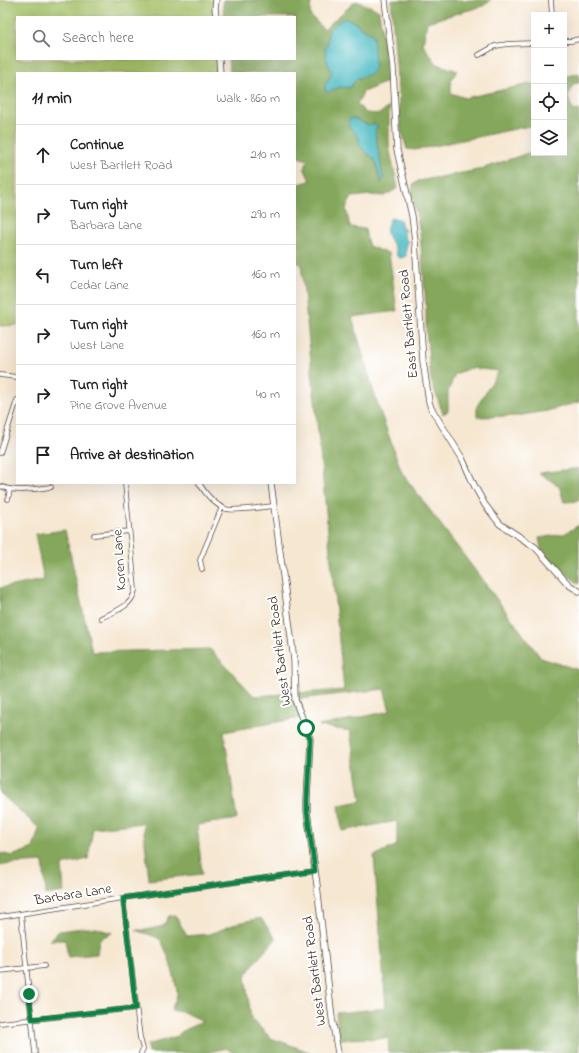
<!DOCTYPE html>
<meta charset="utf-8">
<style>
:root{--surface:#fff;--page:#f2f2f2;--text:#222;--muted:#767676;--line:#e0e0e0}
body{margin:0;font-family:"Indie Flower",sans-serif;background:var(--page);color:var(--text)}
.controls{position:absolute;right:12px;top:12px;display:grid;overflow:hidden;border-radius:0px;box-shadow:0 4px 16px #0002}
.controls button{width:36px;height:36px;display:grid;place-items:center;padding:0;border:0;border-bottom:1px solid var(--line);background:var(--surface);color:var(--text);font:20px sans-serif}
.stop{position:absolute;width:12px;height:12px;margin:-9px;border:3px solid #0b8043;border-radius:50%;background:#fff}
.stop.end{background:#0b8043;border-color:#fff;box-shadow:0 1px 4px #0008}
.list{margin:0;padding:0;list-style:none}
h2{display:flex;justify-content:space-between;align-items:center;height:52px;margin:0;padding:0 16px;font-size:17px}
h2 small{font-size:13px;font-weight:400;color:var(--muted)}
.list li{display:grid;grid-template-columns:26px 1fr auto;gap:12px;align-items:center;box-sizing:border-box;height:60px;padding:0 16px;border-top:1px solid var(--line)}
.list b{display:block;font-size:15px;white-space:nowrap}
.list p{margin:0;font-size:13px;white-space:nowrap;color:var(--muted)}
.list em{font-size:13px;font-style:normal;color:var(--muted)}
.icon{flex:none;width:22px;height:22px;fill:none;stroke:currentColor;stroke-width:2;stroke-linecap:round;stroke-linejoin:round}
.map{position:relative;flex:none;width:579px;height:1053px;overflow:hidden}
.search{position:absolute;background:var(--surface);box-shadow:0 4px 16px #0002;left:16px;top:16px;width:280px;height:44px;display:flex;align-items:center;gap:10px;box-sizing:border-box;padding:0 14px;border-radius:0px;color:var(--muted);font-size:15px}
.panel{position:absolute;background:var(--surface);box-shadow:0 4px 16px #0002;left:16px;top:72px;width:280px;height:412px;border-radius:0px}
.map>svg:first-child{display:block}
.green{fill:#a5c168;stroke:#707643}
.forest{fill:#84a75c;stroke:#60683d;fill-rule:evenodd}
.water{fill:#4cbbc2;stroke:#447270}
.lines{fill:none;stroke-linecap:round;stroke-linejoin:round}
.minor-casing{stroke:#574639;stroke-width:5.5}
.tertiary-casing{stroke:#574639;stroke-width:7}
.minor{stroke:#fff;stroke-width:4}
.tertiary{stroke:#fff;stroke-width:5.5}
.route{stroke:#0b8043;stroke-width:5}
.labels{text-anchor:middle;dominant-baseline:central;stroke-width:4;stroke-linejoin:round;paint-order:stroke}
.street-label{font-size:14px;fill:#3b2a1e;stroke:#fff}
</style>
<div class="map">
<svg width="579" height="1053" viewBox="0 0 579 1053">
<rect width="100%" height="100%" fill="#fff"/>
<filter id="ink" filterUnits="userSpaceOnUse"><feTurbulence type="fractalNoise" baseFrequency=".025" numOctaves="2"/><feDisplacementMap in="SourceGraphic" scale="8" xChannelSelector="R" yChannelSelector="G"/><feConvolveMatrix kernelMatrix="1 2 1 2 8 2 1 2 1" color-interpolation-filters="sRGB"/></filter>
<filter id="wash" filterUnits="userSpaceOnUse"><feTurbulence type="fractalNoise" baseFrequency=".012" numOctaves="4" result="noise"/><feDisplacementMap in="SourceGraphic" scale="16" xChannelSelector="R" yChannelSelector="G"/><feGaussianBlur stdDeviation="0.9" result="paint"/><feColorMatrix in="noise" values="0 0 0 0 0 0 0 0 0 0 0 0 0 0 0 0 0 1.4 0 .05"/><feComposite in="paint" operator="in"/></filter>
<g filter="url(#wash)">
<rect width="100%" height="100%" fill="#f6e7d1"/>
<!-- green -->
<path class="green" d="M0,0H215L214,17H17V59H218L220,73H17V325L0,326Z"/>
<!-- forest -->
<g class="forest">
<path d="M224,0H311L310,15L324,29L356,1L372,7L379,11L383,39L387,82L363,92L357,104L366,113L379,114L389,107V147L398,188L384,196L370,195L352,197L346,208L350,227L365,229L367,240L369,246L381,251L389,253L397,311L352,317L374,394L402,473L541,658L579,670V1053H389L388,1038L339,1039L336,1013L386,1008L374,856L397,845V821L342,831L339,805L361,801L350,731L319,726L390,711L384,689L299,699L305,717L224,732L237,819L197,825L202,874L149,880L143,823L93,828L88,859L62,865L64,892L46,895L43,862L10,864L0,866V853L12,856L33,848L39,829V828L0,793V588L44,580L35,534L65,530L92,652L210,649L254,696L344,690L301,263H295V185L310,181L304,168L308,160L295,156V73H230L228,59H295V17H224L223,5ZM355,22L361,27L373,35L375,68L363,77L356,79L350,88L340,87L328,92L325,87L332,72L327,62V35ZM355,119L368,125L375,124V132L383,178L379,176L375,159L362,149L360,145Z"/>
<path d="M391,0H491L483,6L427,22L423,45L437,64L458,71L451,79V93L465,98L534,83V125L415,150L407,149L401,129Z"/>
<path d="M579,73V83L573,84L568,97L573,111L579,110V402L547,411L516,416L477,417V406L499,371L470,368L455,374L448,392V411L443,414L431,380L426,330V306L420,233L412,191L413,185L418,181L478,170L534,151V153H564V77Z"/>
<path d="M579,468V501L564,502L559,486L539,473Z"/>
<path d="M579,525V584L550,561L541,549L539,538L564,534Z"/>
<path d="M175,915L187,936L210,934L238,923L261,918L276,939L256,961L245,976L251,1018L271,1038L309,1052V1053H233L226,1048L206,1053H148L147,1045L178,1036L181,1032L203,1021L186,1013L171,1010C173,1005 176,1000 177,995C178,987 166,944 159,939C154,935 142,933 136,930H146L163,926L169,916Z"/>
<path d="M82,928H96L112,933L99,939L97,954L68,957L65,940H50L59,931Z"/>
</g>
<!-- water -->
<g class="water">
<path d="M343,19C352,19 355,23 361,28C365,31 369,33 373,35L375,68L370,74L356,79L350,88L340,87L328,92L325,91V87L332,72C327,63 326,58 325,48L328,44C327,28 331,28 343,19Z"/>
<path d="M350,118L355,119L368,125L375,124L377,126L375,132L383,178L381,183C379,177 378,164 374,159C370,154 364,152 360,146C359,143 360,139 358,137C355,130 345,129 350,118Z"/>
<path d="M393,218L399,219L400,220L402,227L401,228L404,229L405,231L404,234L405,238L408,242L406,248V256L401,258L397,256C396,252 395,247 393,244C385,234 385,229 390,219Z"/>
</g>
</g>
<g filter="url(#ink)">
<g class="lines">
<defs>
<g id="minor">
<path d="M551,0L552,15"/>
<path d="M564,41H571L579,39"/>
<path d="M479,55L495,46L508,44L534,43"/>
<path d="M0,375L17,377"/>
<path d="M0,453L17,400"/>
<path d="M199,483C205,493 215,505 226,509C231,511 266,507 274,506"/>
<path d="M0,486C15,493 35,489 51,487"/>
<path d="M8,499L10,489"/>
<path d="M94,535L129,531"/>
<path d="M202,569L200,560L222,507"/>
<path d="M101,618C115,611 132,607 135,590L125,483"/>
<path d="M123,898L140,1038L143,1049L141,1053"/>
<path d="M21,914L35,1053"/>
<path d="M0,917L123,898L315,871"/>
<path d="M0,971L44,966"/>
<path d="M0,1023L136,1008"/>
</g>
<g id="tertiary">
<path d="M216,0L215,8L216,17"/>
<path d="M385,0L393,67L397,150L412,216L415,241L423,361L429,402L431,408L462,458L475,487L485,505L500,524L535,547L569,585L579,591"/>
<path d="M219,59L220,73"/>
<path d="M271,483L294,660L295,700L310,739L307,800V811L317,885L332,1018L338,1053"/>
</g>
</defs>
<!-- minor casing -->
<use href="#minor" class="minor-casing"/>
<!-- tertiary casing -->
<use href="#tertiary" class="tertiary-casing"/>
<!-- minor -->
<use href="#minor" class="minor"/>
<!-- tertiary -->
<use href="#tertiary" class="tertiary"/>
</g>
</g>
<g class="lines" filter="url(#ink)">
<!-- route -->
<path class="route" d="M29,994L32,1019L136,1008L123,898L315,871L307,811V800L310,739L306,728"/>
</g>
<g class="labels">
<!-- street labels -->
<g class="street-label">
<text transform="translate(409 324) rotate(-95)">East Bartlett Road</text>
<text transform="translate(120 560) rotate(-94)">Koren Lane</text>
<text transform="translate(280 651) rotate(-97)">West Bartlett Road</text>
<text transform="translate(73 895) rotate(-9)">Barbara Lane</text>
<text transform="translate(315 971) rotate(-97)">West Bartlett Road</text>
</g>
</g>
</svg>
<div class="controls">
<button>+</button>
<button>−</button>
<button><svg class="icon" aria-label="locate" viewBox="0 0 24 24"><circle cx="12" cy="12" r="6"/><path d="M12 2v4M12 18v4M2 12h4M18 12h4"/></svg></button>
<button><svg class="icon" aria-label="layers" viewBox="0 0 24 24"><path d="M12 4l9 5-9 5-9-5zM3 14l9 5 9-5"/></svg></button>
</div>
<div class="stop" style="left:306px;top:728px"></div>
<div class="stop end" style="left:29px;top:994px"></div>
<div class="search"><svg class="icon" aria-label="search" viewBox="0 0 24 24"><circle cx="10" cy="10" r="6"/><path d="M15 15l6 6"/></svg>Search here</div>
<section class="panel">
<h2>11 min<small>Walk · 860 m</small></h2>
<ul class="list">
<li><svg class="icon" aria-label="ahead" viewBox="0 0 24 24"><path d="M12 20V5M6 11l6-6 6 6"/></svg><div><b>Continue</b><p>West Bartlett Road</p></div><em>210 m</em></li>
<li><svg class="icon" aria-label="right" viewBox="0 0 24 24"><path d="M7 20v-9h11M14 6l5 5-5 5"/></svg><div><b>Turn right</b><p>Barbara Lane</p></div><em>290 m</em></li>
<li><svg class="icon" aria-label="left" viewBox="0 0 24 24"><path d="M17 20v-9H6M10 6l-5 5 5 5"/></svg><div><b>Turn left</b><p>Cedar Lane</p></div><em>160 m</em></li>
<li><svg class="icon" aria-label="right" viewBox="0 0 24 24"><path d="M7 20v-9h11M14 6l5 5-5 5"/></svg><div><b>Turn right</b><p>West Lane</p></div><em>160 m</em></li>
<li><svg class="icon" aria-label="right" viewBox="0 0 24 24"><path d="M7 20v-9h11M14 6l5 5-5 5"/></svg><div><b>Turn right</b><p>Pine Grove Avenue</p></div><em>40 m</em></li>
<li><svg class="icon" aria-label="arrive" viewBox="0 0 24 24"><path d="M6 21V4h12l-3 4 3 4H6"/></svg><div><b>Arrive at destination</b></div></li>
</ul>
</section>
</div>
